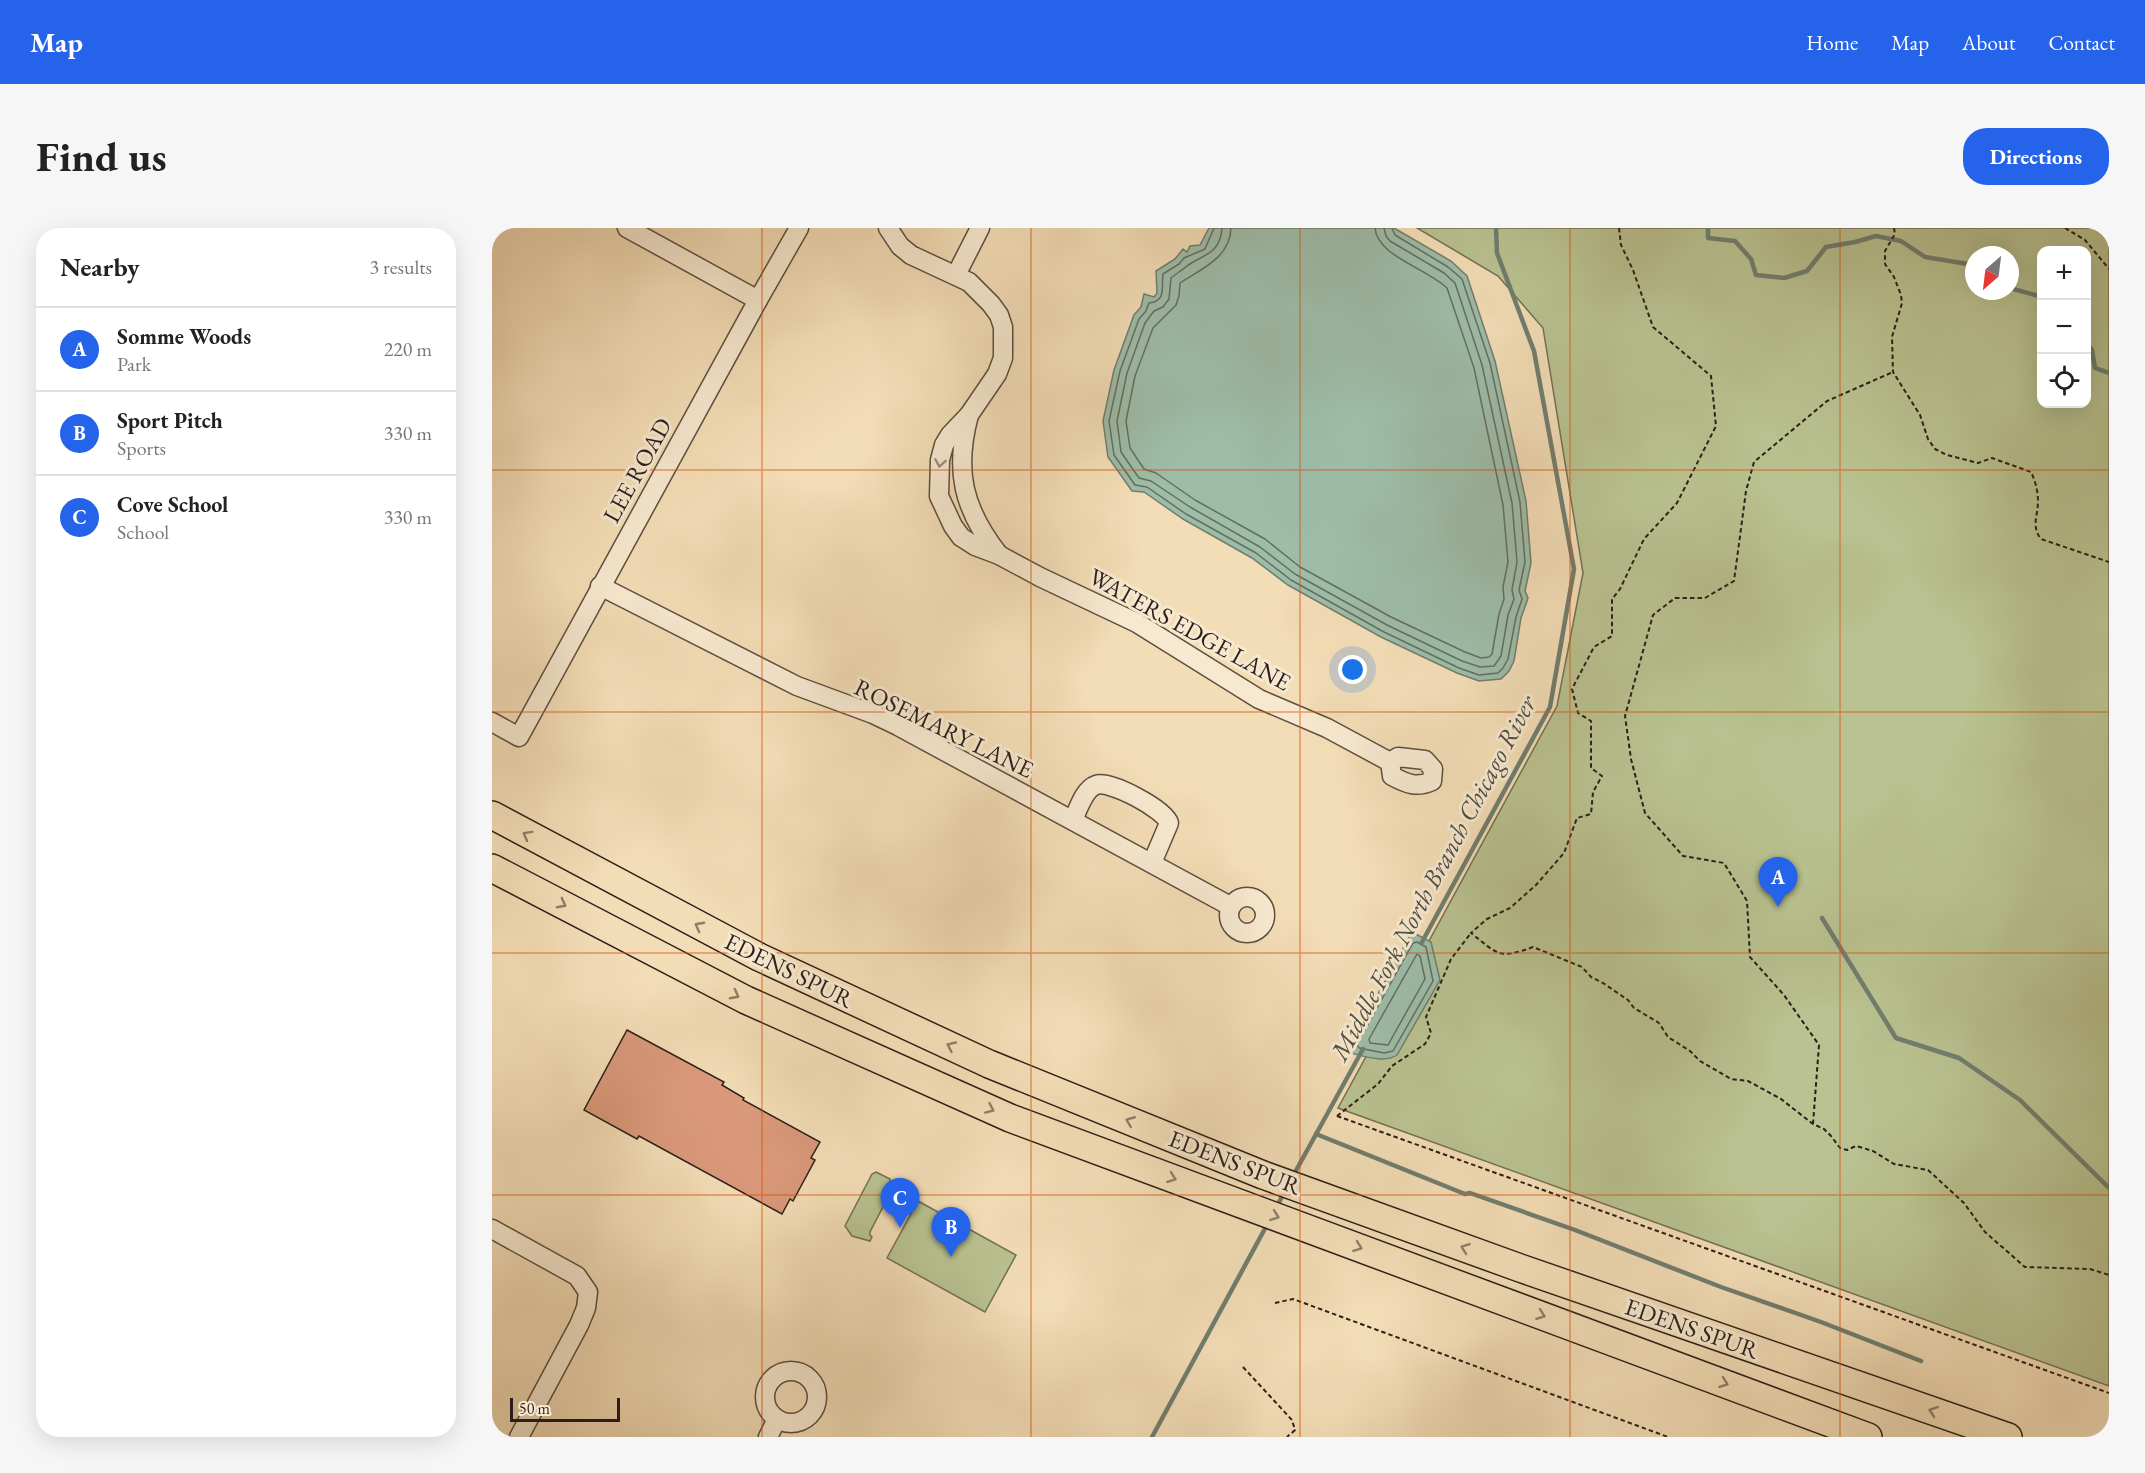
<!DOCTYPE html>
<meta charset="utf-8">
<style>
:root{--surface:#fff;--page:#f6f6f6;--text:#222;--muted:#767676;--line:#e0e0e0;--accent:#2563eb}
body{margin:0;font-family:"EB Garamond",serif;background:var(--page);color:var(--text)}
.controls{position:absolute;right:18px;top:18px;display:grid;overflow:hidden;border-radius:12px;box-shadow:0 6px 24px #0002}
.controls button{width:54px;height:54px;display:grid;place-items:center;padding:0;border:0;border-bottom:2px solid var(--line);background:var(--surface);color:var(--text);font:30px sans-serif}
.compass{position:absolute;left:1473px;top:18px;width:54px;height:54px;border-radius:50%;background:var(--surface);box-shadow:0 6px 24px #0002;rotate:208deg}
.scale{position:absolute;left:18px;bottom:15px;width:110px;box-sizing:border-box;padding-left:6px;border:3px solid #2c1f19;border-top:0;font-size:16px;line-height:21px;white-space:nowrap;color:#2c1f19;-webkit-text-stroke:4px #f7e9d0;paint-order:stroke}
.you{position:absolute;left:861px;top:442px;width:21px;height:21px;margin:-15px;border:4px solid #fff;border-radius:50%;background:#1a73e8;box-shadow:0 0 0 9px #1a73e833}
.badge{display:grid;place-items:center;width:39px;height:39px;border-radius:50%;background:var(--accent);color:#fff;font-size:20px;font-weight:700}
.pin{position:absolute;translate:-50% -50px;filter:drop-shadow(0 2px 3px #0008)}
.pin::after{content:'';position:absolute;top:32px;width:21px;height:18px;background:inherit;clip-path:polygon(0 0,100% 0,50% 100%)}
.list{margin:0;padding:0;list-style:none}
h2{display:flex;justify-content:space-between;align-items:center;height:78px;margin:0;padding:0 24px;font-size:26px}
h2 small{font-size:20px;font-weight:400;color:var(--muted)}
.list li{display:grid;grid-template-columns:39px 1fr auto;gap:18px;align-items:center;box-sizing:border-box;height:84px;padding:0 24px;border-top:2px solid var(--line)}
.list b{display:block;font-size:22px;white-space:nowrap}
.list p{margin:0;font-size:20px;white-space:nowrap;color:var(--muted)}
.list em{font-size:20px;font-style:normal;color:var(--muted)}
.icon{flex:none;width:33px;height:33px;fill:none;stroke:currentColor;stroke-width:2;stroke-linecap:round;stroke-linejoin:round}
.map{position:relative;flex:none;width:1617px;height:1209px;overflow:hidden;border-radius:24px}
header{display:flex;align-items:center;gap:36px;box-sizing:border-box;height:84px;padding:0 30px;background:var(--accent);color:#fff}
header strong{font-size:28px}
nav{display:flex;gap:33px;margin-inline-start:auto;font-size:21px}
.intro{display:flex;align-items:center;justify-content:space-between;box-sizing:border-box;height:144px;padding:0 36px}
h1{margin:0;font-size:42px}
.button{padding:15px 27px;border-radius:24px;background:var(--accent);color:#fff;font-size:21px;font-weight:700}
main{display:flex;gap:36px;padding:0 36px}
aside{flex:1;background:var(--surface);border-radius:24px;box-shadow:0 6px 24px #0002}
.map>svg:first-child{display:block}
.green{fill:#b9c290;stroke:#727054;stroke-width:1.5;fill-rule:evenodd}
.water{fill:#9dbda9;stroke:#707e6f;stroke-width:1.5}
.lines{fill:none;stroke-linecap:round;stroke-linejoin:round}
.shore{stroke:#646e61;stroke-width:1.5}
.stream{stroke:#707e6f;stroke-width:4.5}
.building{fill:#da997b;stroke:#2c1f19;stroke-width:1.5}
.minor-casing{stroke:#5e4e40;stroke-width:21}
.highway-casing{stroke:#2c1f19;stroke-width:30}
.path{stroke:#2c1f19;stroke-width:2;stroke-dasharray:4.5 3;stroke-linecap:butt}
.minor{stroke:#f7e9d0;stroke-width:18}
.highway{stroke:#f3ddb6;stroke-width:27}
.oneway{stroke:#9c8e7e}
.oneway2{stroke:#907e68}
.grid{fill:none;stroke:#d5530d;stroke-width:1.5;stroke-opacity:0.55}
.labels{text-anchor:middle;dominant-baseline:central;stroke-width:6;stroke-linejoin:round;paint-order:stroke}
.street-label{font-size:24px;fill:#2c1f19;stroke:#f7e9d0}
.water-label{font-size:26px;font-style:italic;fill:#4e4e44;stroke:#f7e9d0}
</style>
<header>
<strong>Map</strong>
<nav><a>Home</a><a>Map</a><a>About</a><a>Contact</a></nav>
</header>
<div class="intro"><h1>Find us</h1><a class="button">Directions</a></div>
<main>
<aside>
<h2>Nearby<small>3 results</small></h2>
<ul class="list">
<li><span class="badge">A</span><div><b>Somme Woods</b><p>Park</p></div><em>220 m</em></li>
<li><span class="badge">B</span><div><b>Sport Pitch</b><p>Sports</p></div><em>330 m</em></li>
<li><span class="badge">C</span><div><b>Cove School</b><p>School</p></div><em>330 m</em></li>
</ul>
</aside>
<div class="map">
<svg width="1617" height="1209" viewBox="0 0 1617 1209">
<rect width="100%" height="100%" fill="#f3ddb6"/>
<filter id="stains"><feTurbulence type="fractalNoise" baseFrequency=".00333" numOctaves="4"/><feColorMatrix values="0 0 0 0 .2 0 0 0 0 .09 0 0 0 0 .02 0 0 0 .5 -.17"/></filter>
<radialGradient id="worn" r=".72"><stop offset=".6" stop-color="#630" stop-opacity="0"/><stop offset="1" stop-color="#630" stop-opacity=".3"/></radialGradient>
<!-- green -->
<g class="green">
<path d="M925,0H1617V1158L846,880L1065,478L1091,345L1051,100L1006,48ZM1550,22H1594V176H1550ZM1482,27H1518V63H1482Z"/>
<path d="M384,944L398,951V958L391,972L393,975L378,1004V1007L380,1009L378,1013L360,1008L353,998L380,946Z"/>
<path d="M426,973L524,1027L493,1084L395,1030Z"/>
</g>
<!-- water -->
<g class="water">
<path d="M717,0H902L959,33L975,48L1003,133L1034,273L1039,335L1033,363L1036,370L1029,390L1022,433L1017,443L1009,451L987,453L965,445L889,409L796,357L760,330L691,291L652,264L640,263L616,229L611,193L622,142L642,87L649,79L652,66L662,69L665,65L664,43L683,31L691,21L695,24L698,18L708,17Z"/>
<path d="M920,704L939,714L948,752L905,827C892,836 869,827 854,824Z"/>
</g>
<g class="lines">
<!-- shore -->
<g class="shore">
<path d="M722,0L713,21L692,30L687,36L671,46C669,59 675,73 657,75L654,83L647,91L628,143L617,193L622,227L643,257L655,259L694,286L764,325L799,352L892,404L967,440L987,447L1006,445L1011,440L1016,431L1024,389L1030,371L1027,362L1033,334L1028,274L998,135L970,51L956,39L903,7L900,0"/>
<path d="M730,0C728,27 711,26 695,38C690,42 684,46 679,50L677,71L671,79L662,83L653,95L635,145L625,193L629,224L647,250L659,253L698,279L768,319L803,346L895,397L970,433L988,439L1002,438L1009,428L1016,387L1022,371L1020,362L1025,334L1020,275L990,137L963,55L952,45L898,13L894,8L892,0"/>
<path d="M739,0C738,30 709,41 688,55L687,68L684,77L661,100L643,148L634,193L638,220L652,241L664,245L703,272L773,311L808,339L899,389L973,424L989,430L997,429L1000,426L1007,386L1012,371L1011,359L1016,334L1011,277L982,140L955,60C936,41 885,28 883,0"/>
<path d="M925,714L934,719L941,753L901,823L892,825L867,820L865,816L921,715Z"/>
<path d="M925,726L928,728L933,751L896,817L878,815L877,811Z"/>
</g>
<!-- stream -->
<g class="stream">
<path d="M1216,0V10L1243,13L1259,31L1264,47L1292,50L1315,43L1334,19L1363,14L1384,8L1409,13L1433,29L1482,37"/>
<path d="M1518,60L1550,69"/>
<path d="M1594,115L1600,122L1603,140L1617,145"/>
<path d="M1330,690L1404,810L1467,830L1528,872L1617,960"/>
<path d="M930,714L1058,479L1082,341L1042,123L1005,25L1004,0"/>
<path d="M824,906L973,966L978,965L1083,1002L1229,1059L1329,1094L1429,1133"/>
<path d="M801,948L871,821"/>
<path d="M784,980L793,963"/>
<path d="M660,1209L776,995"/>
</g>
</g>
<!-- building -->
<path class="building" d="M135,802L232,854L230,857L252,870L251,872L328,914L319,930L323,932L301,973L298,971L290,986L147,908L145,911L92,882Z"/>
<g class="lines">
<defs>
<g id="minor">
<path d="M135,0L266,72"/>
<path d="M396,0L408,18L419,27L477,54L499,76L507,87L511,99V130L505,146L477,187L458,207L452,217L448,232L447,268L461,298L469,309L483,318L507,327L548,349L645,395L767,471L835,500L898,534L900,548C915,556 925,560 940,553L941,541L933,532L906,529L898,534"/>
<path d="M464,47L488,0"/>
<path d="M477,187C462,243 471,281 507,327"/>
<path d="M108,358L305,458L381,486L406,498L738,678"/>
<path d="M0,494L27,509L266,72L307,0"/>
<path d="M581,592C586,582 592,561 604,557C618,552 672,581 677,595L660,635"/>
<circle cx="755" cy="687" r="18"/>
<path d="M0,1001L85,1048L96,1064L94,1080L87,1097L27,1209"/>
<circle cx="299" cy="1169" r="26"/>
<path d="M276,1209L285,1191"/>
</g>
<g id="highway">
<path d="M0,587L267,729L497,836L771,947L1028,1040L1516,1209"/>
<path d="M0,640L254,772L518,890L1376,1209"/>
</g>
</defs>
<!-- minor casing -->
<use href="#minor" class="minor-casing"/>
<!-- highway casing -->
<use href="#highway" class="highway-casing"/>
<!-- path -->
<g class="path">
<path d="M1127,0L1129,17L1141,42L1161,99L1219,148L1224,198L1185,275L1152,311L1128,361L1120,371V408L1102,419L1080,461L1086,485L1099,493V540L1110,548L1101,564L1099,586L1085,590L1072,625L1044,657L1018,680L995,691L979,705C1006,726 1006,732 1041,719L1090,739L1099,749L1111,755L1136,772L1142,780L1167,795L1176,809L1198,823L1208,833L1239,851L1256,853L1289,871L1321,896L1332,901L1339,908L1348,920L1355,922L1364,918L1381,923L1402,936L1436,942L1472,975L1493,1004L1533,1039L1598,1041L1617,1047"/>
<path d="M1402,0L1403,6L1393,23V36L1402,49L1409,67L1410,75L1400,109L1401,144L1428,187L1436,211L1443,221L1455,227L1486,235L1500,230L1539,244C1543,252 1546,263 1546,273C1546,288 1539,298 1549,311L1617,334"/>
<path d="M1573,0L1593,12L1617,41"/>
<path d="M845,888L1617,1165"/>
<path d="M845,888L886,856L900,838L933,816L939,805L934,789L959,731L979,705"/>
<path d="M1321,896L1327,817L1292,767L1258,729L1255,673L1232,635L1191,628L1153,585L1139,531L1133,488L1161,387L1183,370H1213L1242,353L1254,263L1262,234L1335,173L1401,144"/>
<path d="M783,1075L801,1071L1176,1209"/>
<path d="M751,1139L800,1192L803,1202L795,1209"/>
</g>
<!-- minor -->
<use href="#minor" class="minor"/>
<!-- highway -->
<use href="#highway" class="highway"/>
</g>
<!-- one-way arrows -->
<defs><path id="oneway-chevron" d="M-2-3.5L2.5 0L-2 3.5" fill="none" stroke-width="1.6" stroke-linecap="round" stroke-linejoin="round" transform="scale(1.5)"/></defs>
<use class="oneway" href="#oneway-chevron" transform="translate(448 235) rotate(99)"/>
<g class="oneway2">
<use href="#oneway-chevron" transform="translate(35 607) rotate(-151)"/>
<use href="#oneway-chevron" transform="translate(70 676) rotate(28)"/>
<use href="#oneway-chevron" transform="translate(207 698) rotate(-152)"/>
<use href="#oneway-chevron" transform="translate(243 767) rotate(28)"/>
<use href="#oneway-chevron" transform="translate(459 818) rotate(-155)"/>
<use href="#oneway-chevron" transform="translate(498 881) rotate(24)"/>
<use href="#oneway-chevron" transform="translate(638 893) rotate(-158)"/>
<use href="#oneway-chevron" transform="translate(680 950) rotate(20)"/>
<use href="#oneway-chevron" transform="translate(783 988) rotate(20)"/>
<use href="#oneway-chevron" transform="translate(866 1019) rotate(20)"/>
<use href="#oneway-chevron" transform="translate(973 1020) rotate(-160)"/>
<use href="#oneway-chevron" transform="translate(1049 1087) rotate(20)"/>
<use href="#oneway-chevron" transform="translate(1232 1155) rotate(20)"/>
<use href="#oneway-chevron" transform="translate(1441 1183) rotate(-161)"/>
</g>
<!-- grid -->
<path class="grid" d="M270,0V1209M539,0V1209M808,0V1209M1078,0V1209M1348,0V1209M0,242H1617M0,484H1617M0,725H1617M0,967H1617"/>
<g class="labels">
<!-- street labels -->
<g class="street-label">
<text transform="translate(145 242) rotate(-61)">LEE ROAD</text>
<text transform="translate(698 401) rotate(29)">WATERS EDGE LANE</text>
<text transform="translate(452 500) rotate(26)">ROSEMARY LANE</text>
<text transform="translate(297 742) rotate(26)">EDENS SPUR</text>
<text transform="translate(743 934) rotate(21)">EDENS SPUR</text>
<text transform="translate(1200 1100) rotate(19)">EDENS SPUR</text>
</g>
<!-- water labels -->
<g class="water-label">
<text transform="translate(941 650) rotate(-62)">Middle Fork North Branch Chicago River</text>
</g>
</g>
<rect width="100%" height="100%" filter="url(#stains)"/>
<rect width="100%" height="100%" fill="url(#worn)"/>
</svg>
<div class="controls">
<button>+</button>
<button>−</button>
<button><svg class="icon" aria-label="locate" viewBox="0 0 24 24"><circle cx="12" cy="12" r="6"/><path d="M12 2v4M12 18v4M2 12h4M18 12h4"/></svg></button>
</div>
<svg class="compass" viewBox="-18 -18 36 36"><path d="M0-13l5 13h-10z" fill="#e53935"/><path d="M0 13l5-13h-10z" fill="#767676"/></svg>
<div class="scale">50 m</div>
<div class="you"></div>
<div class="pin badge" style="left:1286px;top:679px">A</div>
<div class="pin badge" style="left:459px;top:1029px">B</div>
<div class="pin badge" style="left:408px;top:1000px">C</div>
</div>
</main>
